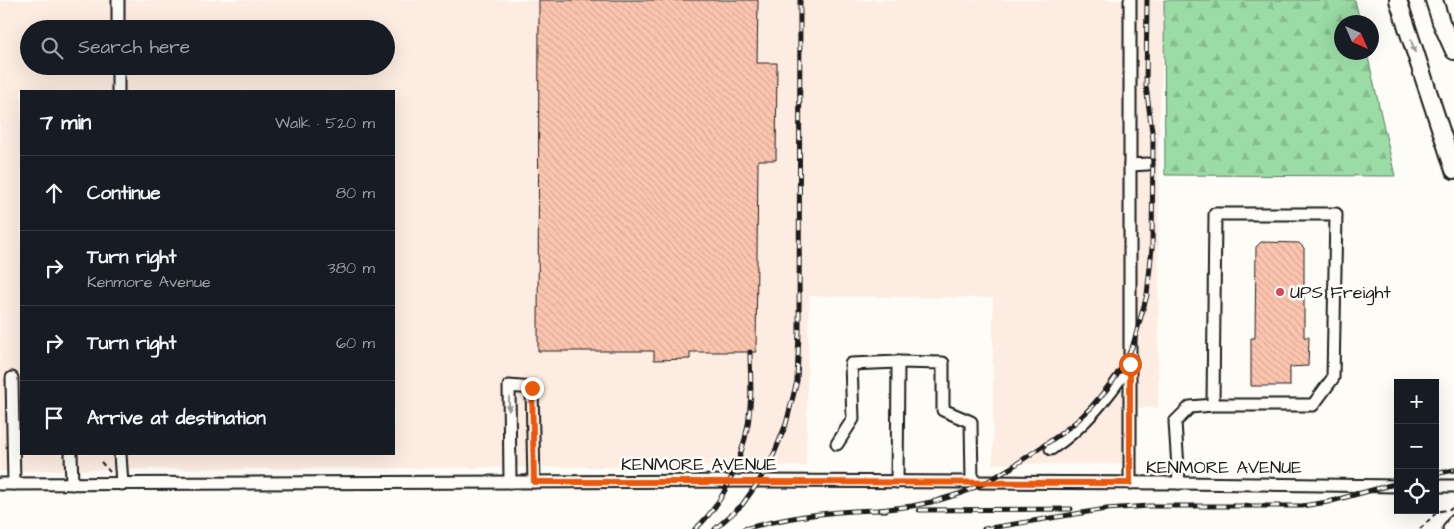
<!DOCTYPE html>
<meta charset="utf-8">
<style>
:root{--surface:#171b24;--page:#242831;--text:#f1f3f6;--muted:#9ea1a6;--line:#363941}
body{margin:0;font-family:"Architects Daughter",sans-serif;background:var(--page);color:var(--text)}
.controls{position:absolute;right:15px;bottom:15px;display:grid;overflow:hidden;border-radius:0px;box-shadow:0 5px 20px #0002}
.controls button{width:45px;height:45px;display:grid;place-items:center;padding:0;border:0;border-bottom:1px solid var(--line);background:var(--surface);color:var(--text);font:25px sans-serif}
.compass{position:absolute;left:1334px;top:15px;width:45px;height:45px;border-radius:50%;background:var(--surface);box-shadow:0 5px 20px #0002;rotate:135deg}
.stop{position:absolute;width:15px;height:15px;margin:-11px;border:4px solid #ea580c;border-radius:50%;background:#fff}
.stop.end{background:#ea580c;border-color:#fff;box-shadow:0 1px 5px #0008}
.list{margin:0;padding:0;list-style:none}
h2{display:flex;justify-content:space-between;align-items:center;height:65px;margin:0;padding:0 20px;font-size:21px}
h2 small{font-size:16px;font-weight:400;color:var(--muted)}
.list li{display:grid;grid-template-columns:32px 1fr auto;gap:15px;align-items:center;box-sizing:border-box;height:75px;padding:0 20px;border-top:1px solid var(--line)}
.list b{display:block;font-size:19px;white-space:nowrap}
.list p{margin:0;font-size:16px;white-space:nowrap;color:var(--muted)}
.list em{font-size:16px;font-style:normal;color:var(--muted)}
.icon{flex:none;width:28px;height:28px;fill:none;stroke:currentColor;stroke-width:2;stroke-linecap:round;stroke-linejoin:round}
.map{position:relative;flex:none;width:1454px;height:529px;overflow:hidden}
.search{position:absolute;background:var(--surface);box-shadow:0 5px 20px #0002;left:20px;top:20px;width:375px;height:55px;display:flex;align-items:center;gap:12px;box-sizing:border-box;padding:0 18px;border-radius:28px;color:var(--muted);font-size:19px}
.panel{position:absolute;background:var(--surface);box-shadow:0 5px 20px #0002;left:20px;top:90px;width:375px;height:365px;border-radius:0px}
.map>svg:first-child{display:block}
.built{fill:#fdece1;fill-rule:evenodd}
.forest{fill:url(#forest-firs);stroke:#5c7c61}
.building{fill:url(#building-back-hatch);stroke:#1c1c1c}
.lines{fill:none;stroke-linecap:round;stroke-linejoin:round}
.minor-casing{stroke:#1c1c1c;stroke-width:15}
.highway-casing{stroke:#1c1c1c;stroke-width:20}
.path{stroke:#1c1c1c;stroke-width:2;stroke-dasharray:5 4;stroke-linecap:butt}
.minor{stroke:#fdfcf7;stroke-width:11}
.highway{stroke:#fdfcf7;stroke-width:16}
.rail-casing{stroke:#1c1c1c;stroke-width:5}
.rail{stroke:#fdfcf7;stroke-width:3;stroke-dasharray:9;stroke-linecap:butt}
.oneway{fill:#989794}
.route{stroke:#ea580c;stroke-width:6}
.poi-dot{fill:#d1495b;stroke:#fdfcf7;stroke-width:2}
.labels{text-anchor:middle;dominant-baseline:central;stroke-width:5;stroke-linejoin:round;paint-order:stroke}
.poi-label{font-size:18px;fill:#1c1c1c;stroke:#fdfcf7;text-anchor:start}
.street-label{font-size:18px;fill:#1c1c1c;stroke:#fdfcf7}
</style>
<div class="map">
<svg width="1454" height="529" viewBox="0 0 1454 529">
<defs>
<pattern id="forest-firs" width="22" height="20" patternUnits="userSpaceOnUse" patternTransform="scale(1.25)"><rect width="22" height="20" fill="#9bdca6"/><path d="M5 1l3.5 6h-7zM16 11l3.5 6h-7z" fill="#85bc8e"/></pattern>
<pattern id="building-back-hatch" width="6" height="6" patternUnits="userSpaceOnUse" patternTransform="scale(1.25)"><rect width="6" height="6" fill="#fcc5af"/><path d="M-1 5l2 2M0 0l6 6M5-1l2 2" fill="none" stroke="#d7a996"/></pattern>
</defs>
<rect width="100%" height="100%" fill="#fdfcf7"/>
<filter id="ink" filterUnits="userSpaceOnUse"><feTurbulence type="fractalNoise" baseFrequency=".02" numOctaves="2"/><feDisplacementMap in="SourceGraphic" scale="10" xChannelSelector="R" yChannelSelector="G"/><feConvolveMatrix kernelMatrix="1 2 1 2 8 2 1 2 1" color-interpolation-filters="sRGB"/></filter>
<g filter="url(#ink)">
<!-- built -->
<path class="built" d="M0,0H1164V39L1159,122V175L1158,408H1124V464H993V298L809,296L806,466L119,469L0,471ZM29,29H386V66H29ZM21,91H394V454H21Z"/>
<!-- forest -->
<path class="forest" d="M1164,0H1355L1360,22H1342V52L1367,53L1395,176L1165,175Z"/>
<!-- building -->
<g class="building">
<path d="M539,0H758L757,63H777L776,160H758L756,352H690V359L654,360V351H538Z"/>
<path d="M1261,242L1299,243L1304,248V337H1309L1308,366L1290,367V386H1251V338H1255L1256,247Z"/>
</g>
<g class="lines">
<defs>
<g id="minor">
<path d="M118,29V0"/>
<path d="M118,91V66"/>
<path d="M1130,165L1148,164"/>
<path d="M12,378L14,484"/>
<path d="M837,444L853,419L851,364L898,362"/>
<path d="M1051,449C1084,427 1108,397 1130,364"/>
<path d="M71,454L72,484"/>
<path d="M120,454L122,484"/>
<path d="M510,482L509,386L532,388L534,482"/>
<path d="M897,482L898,362L943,363V410L971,422L972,482"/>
<path d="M1130,483V0"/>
<path d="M1179,483L1175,422L1190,407L1213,405H1313L1333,378L1336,214H1215L1213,405"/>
<path d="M0,484L759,481L1179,483L1398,486"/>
<path d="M1435,486H1454"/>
<path d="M1449,529L1454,521"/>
</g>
<g id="highway">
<path d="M1398,0L1454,170"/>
<path d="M1434,0L1441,22L1454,51"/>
</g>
</defs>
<!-- minor casing -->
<use href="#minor" class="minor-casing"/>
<!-- highway casing -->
<use href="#highway" class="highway-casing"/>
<!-- path -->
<g class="path">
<path d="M101,462L110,472"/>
<path d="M1420,529L1437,512L1454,508"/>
</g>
<!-- minor -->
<use href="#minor" class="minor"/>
<!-- highway -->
<use href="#highway" class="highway"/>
<defs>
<g id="rail">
<path d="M1435,474L1454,470"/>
<path d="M880,510L912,506L936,501L962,493L987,482L1012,467L1059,435L1077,421L1093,406L1108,388L1122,368L1133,345L1147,295L1152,248L1153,139L1146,86L1147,0"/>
<path d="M919,510L1071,509"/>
<path d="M695,529C726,503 748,446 750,406C752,388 750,370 750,352"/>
<path d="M715,529L742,505L759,481L774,454L786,424L797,381L799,332L800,0"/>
<path d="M744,529C791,516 838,510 886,510"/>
<path d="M984,529L1106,509L1149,506H1302L1328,502L1398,483"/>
</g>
</defs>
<!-- rail casing -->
<use href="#rail" class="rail-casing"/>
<!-- rail -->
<use href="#rail" class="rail"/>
</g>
<!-- one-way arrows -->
<defs><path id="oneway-solid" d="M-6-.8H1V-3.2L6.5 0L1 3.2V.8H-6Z" transform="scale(1.25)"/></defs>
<g class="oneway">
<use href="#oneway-solid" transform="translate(1413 46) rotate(72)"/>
<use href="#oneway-solid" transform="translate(509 404) rotate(90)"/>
</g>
</g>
<g class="lines" filter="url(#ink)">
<!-- route -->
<path class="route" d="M532,388L534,482H758L1130,483V364"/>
</g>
<!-- markers -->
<circle class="poi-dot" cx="1280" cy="292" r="5"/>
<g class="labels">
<!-- poi labels -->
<g class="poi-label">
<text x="1290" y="292">UPS Freight</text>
</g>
<!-- street labels -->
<g class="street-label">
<text x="699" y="464">KENMORE AVENUE</text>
<text x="1224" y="467">KENMORE AVENUE</text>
</g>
</g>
</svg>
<div class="controls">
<button>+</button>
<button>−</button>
<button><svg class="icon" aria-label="locate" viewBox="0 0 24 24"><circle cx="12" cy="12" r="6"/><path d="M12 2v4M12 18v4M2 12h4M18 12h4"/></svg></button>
</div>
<svg class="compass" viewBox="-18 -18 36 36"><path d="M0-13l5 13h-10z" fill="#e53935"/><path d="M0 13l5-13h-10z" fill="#9ea1a6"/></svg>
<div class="stop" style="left:1130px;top:364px"></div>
<div class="stop end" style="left:532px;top:388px"></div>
<div class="search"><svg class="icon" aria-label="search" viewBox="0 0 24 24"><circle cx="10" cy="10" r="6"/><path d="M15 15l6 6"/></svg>Search here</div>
<section class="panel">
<h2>7 min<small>Walk · 520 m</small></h2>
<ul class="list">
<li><svg class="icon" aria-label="ahead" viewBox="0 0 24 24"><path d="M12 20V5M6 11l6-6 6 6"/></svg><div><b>Continue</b></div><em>80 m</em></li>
<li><svg class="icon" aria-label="right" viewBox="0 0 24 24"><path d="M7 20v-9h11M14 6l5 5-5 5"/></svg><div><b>Turn right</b><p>Kenmore Avenue</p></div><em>380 m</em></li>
<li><svg class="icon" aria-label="right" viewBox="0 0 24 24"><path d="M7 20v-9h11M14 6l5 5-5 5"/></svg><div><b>Turn right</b></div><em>60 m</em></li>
<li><svg class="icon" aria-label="arrive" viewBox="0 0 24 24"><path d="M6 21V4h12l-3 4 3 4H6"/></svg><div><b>Arrive at destination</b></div></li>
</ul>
</section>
</div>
